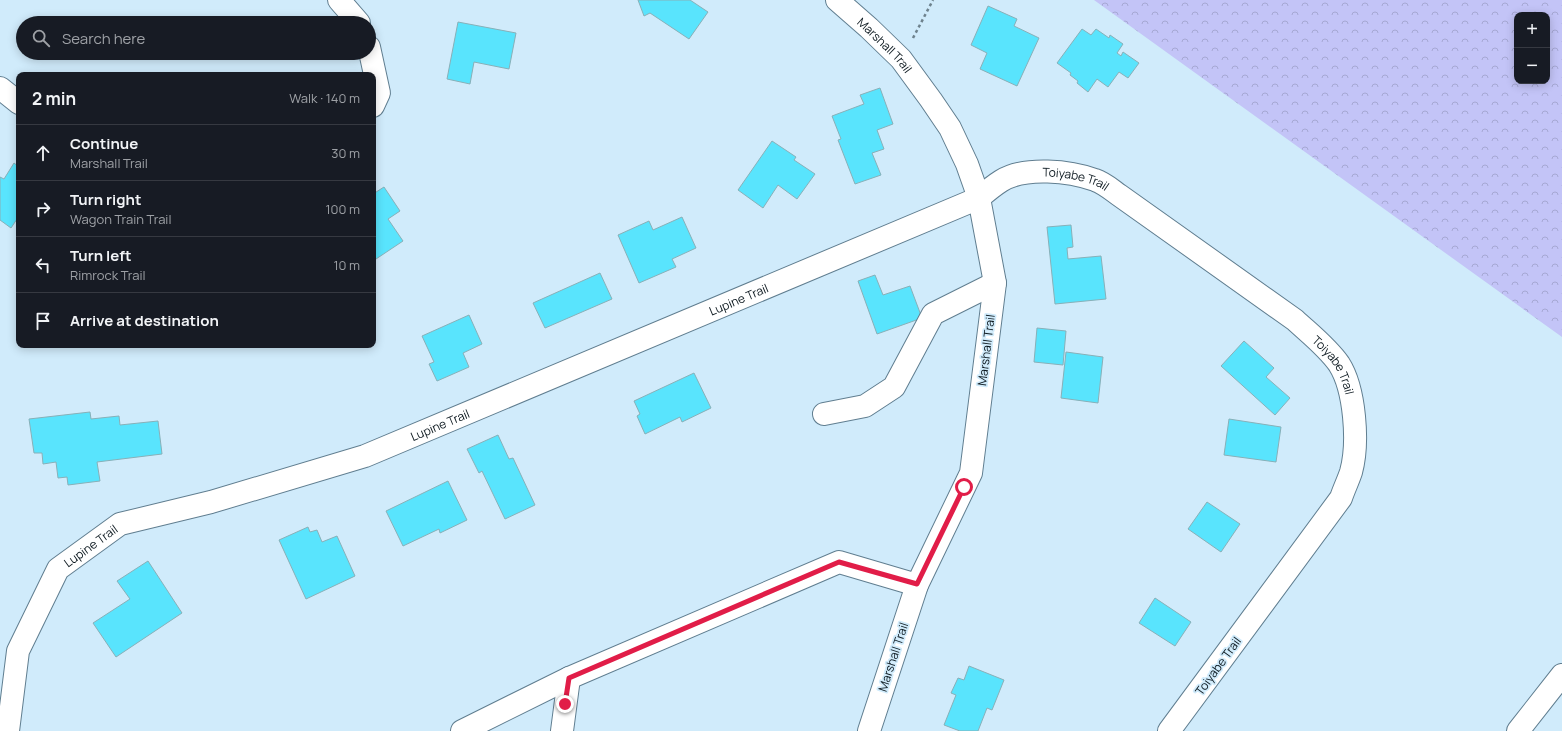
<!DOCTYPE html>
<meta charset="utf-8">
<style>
:root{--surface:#171b24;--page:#242831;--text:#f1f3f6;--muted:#9ea1a6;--line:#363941}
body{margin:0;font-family:Manrope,sans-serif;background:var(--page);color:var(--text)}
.controls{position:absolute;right:12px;top:12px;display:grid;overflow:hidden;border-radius:8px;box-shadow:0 2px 10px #0003}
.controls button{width:36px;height:36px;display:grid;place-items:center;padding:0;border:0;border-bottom:1px solid var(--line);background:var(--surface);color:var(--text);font:20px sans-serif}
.stop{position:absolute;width:12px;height:12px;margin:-9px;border:3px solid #e11d48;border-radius:50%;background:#fff}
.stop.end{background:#e11d48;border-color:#fff;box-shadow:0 1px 4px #0008}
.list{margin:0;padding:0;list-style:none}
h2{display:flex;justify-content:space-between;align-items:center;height:52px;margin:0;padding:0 16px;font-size:17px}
h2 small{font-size:13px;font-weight:400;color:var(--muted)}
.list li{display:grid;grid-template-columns:26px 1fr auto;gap:12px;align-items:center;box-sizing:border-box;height:56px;padding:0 16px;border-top:1px solid var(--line)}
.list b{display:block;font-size:15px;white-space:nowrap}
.list p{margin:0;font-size:13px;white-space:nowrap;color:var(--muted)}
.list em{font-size:13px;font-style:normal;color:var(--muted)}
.icon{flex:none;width:22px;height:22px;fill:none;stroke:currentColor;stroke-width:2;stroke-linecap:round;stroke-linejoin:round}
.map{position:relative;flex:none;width:1562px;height:731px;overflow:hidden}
.search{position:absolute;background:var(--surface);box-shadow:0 2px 10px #0003;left:16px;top:16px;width:360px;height:44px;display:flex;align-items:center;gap:10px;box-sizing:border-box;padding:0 14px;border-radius:22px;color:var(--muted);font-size:15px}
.panel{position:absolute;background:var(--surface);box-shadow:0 2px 10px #0003;left:16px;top:72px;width:360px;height:276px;border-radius:8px}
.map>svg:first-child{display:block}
.forest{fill:url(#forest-crowns);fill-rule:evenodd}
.building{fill:#59e4fd;stroke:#88b0b8}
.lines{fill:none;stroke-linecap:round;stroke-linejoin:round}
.minor-casing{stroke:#607e90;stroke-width:24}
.path{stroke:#6e828d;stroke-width:2.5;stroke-dasharray:3 3;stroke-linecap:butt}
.minor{stroke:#fff;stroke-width:22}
.route{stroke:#e11d48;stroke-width:5}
.labels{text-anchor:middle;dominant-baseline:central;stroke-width:3.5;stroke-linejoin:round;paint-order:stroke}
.street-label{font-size:12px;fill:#0c181f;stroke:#d0ebfb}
</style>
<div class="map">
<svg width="1562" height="731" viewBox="0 0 1562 731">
<defs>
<pattern id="forest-crowns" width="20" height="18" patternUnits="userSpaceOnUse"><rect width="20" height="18" fill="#c3c4f7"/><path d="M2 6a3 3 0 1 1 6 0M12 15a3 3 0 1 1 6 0" fill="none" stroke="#a6a8d3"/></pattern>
</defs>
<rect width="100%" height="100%" fill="#d0ebfb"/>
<!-- forest -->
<path class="forest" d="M1094,0H1562V337ZM1517,15H1547V81H1517Z"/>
<!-- building -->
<g class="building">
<path d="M638,0H690L708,12L689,39L650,13L644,16Z"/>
<path d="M988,6L1017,19L1014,26L1039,38L1017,86L980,69L987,53L971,45Z"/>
<path d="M458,22L516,33L509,69L474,62L470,84L447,79Z"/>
<path d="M1082,29L1091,35L1096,29L1109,38L1110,35L1123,44L1117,53L1121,56L1123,52L1139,63L1128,78L1119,72L1108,87L1097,79L1088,92L1077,83L1078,81L1070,75L1071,73L1057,63Z"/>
<path d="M880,88L893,124L877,130L884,149L872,153L881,175L855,184L838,140L841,139L832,116L864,104L860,95Z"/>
<path d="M772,141L796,157L794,160L815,174L797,199L778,185L763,208L738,190Z"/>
<path d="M14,163L19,167V216L11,228L0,220V177L4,179Z"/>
<path d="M384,187L400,211L388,219L403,241L373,261V194Z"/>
<path d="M682,217L696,248L672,259L676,267L639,283L618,235L649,221L653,230Z"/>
<path d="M1071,225L1073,247L1067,248L1068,259L1101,256L1106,299L1055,304L1047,227Z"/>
<path d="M600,273L612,299L545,328L533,303Z"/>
<path d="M875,275L883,295L910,286L922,318L877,334L858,281Z"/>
<path d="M469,315L482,344L463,353L469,367L437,381L429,364L434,362L422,336Z"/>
<path d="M1037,328L1066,331L1063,365L1034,362Z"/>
<path d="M1244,341L1274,368L1266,377L1290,398L1275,415L1221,366Z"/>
<path d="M1066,352L1103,357L1098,403L1061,398Z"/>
<path d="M694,373L711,408L682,422L680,417L645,434L637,416L640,414L634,401Z"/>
<path d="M90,412L91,419L119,416L120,425L158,421L162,454L97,462L100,481L68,485L67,477L58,478L56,462L43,464L42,453H34L29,419Z"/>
<path d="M1229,419L1281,427L1276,462L1224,455Z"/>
<path d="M498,435L509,459L513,458L535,505L505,519L482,471L479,473L467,449Z"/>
<path d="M448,481L467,520L440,533L439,529L403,546L386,511Z"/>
<path d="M1207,502L1240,524L1221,552L1188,529Z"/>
<path d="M308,527L310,532L317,530L322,542L337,536L355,576L306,599L279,540Z"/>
<path d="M148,561L182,613L116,657L93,623L130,599L117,581Z"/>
<path d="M1155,598L1191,622L1175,646L1139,623Z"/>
<path d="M969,666L1004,680L992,710L987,708L978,731H960L944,725L956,695L951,693L958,678L964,680Z"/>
</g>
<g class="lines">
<defs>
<g id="minor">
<path d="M339,0L359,23"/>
<path id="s1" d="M837,0L869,28L901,59L931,100L950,128L967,164L979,198L995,283L971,473L917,585L869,731"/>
<path d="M369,47L379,93L373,106"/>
<path d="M0,88L19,103"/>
<path d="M824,414L865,406L894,387L933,314L995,283"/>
<path id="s2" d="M8,731L18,651L58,569L120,524L211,502L365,456L979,198C986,192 993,186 1001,181C1025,166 1070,171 1095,180C1104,183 1112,190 1119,195L1295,320C1310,334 1327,347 1339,364C1355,389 1359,443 1351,472C1348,481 1344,489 1341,498L1169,731"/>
<path d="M462,731L569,678L839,562L917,585"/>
<path d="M562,731L569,678"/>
<path d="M1518,731L1562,675"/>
</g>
</defs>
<!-- minor casing -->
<use href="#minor" class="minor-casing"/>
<!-- path -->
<path class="path" d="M913,38L933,0"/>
<!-- minor -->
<use href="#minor" class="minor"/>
</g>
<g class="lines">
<!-- route -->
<path class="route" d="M565,704L569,678L839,562L917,584L964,487"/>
</g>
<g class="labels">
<!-- street labels -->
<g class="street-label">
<text stroke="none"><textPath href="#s1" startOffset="66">Marshall Trail</textPath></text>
<text stroke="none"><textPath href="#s2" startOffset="1274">Toiyabe Trail</textPath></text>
<text stroke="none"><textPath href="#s2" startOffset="908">Lupine Trail</textPath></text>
<text transform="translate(986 350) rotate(-83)">Marshall Trail</text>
<text stroke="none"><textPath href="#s2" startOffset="1598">Toiyabe Trail</textPath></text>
<text stroke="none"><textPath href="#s2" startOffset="584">Lupine Trail</textPath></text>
<text stroke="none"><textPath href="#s2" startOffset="212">Lupine Trail</textPath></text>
<text transform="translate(893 657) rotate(-72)">Marshall Trail</text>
<text transform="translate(1218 666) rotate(-54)">Toiyabe Trail</text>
</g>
</g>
</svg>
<div class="controls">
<button>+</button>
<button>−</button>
</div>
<div class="stop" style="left:964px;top:487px"></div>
<div class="stop end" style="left:565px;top:704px"></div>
<div class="search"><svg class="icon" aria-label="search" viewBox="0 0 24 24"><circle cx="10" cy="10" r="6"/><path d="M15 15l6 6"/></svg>Search here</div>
<section class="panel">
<h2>2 min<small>Walk · 140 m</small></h2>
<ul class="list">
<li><svg class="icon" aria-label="ahead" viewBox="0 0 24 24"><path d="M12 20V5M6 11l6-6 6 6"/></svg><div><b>Continue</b><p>Marshall Trail</p></div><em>30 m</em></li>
<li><svg class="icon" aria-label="right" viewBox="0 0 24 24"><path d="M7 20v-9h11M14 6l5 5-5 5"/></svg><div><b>Turn right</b><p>Wagon Train Trail</p></div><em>100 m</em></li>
<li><svg class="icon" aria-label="left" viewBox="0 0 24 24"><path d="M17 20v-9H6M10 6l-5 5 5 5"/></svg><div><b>Turn left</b><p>Rimrock Trail</p></div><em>10 m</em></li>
<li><svg class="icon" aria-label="arrive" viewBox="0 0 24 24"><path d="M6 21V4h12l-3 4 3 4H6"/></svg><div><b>Arrive at destination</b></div></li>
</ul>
</section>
</div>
